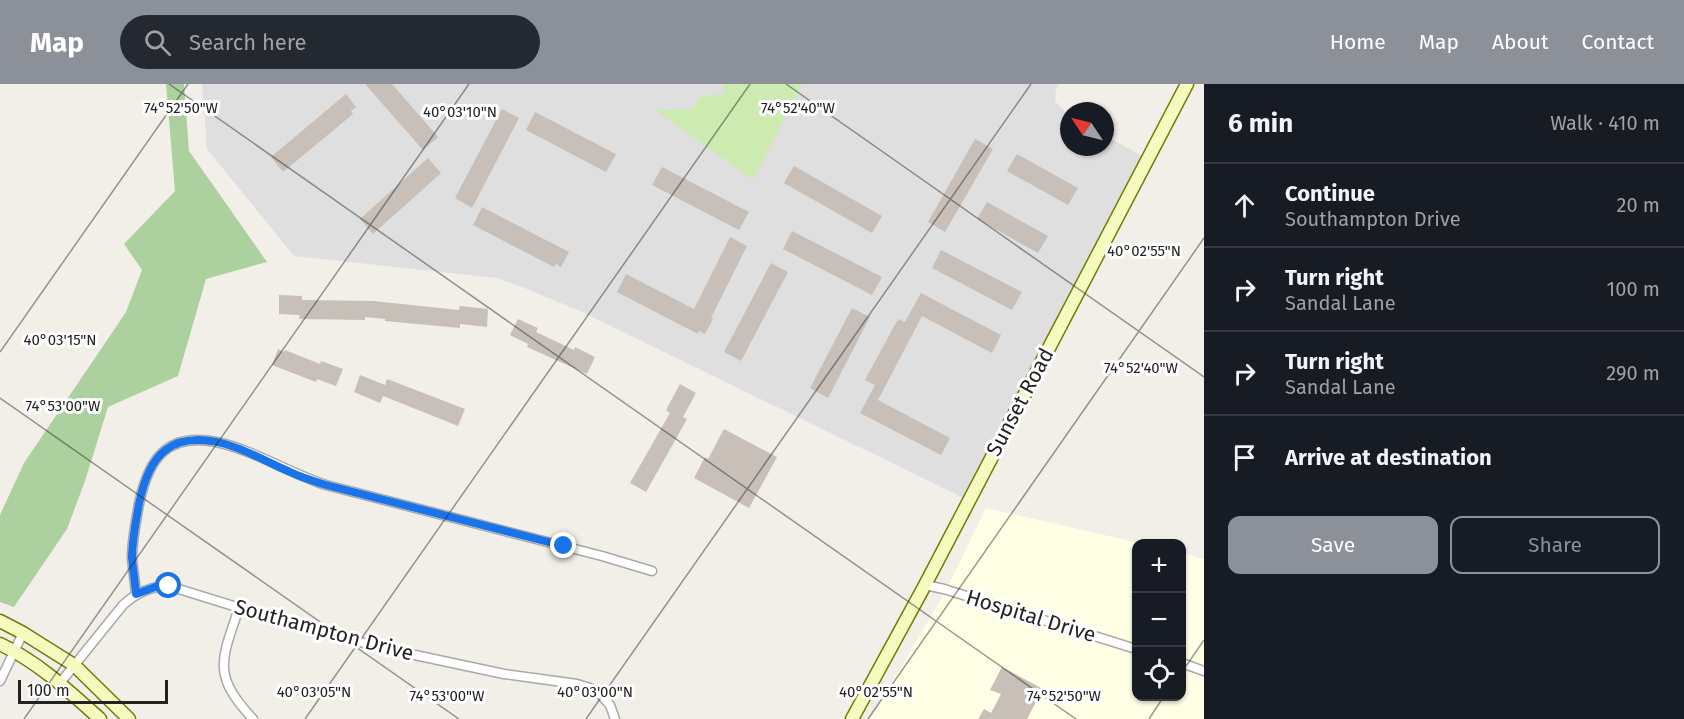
<!DOCTYPE html>
<meta charset="utf-8">
<style>
:root{--surface:#171b24;--page:#242831;--text:#f1f3f6;--muted:#9ea1a6;--line:#363941;--accent:#8c9099}
body{margin:0;font-family:"Fira Sans",sans-serif;background:var(--page);color:var(--text)}
.controls{position:absolute;right:18px;bottom:18px;display:grid;overflow:hidden;border-radius:12px;box-shadow:0 2px 4px #0004}
.controls button{width:54px;height:54px;display:grid;place-items:center;padding:0;border:0;border-bottom:2px solid var(--line);background:var(--surface);color:var(--text);font:30px sans-serif}
.compass{position:absolute;left:1060px;top:18px;width:54px;height:54px;border-radius:50%;background:var(--surface);box-shadow:0 2px 4px #0004;rotate:305deg}
.scale{position:absolute;left:18px;bottom:15px;width:150px;box-sizing:border-box;padding-left:6px;border:3px solid #222;border-top:0;font-size:16px;line-height:21px;white-space:nowrap;color:#222;-webkit-text-stroke:4px #fff;paint-order:stroke}
.stop{position:absolute;width:18px;height:18px;margin:-14px;border:4px solid #1a73e8;border-radius:50%;background:#fff}
.stop.end{background:#1a73e8;border-color:#fff;box-shadow:0 2px 6px #0008}
.list{margin:0;padding:0;list-style:none}
h2{display:flex;justify-content:space-between;align-items:center;height:78px;margin:0;padding:0 24px;font-size:26px}
h2 small{font-size:20px;font-weight:400;color:var(--muted)}
.list li{display:grid;grid-template-columns:39px 1fr auto;gap:18px;align-items:center;box-sizing:border-box;height:84px;padding:0 24px;border-top:2px solid var(--line)}
.list b{display:block;font-size:22px;white-space:nowrap}
.list p{margin:0;font-size:20px;white-space:nowrap;color:var(--muted)}
.list em{font-size:20px;font-style:normal;color:var(--muted)}
.actions{display:flex;gap:12px;padding:18px 24px}
.actions a{flex:1;padding:14px 0;border:2px solid var(--accent);border-radius:12px;text-align:center;font-size:21px;color:var(--accent)}
.actions .main{background:var(--accent);color:#fff}
.icon{flex:none;width:33px;height:33px;fill:none;stroke:currentColor;stroke-width:2;stroke-linecap:round;stroke-linejoin:round}
.map{position:relative;flex:none;width:1204px;height:635px;overflow:hidden}
header{display:flex;align-items:center;gap:36px;box-sizing:border-box;height:84px;padding:0 30px;background:var(--accent);color:#fff}
header strong{font-size:28px}
nav{display:flex;gap:33px;margin-inline-start:auto;font-size:21px}
.search{width:420px;height:54px;background:var(--page);display:flex;align-items:center;gap:15px;box-sizing:border-box;padding:0 21px;border-radius:33px;color:var(--muted);font-size:22px}
main{display:flex}
aside{flex:1;background:var(--surface)}
.map>svg:first-child{display:block}
.residential{fill:#e0dfdf}
.education{fill:#ffffe5}
.grass{fill:#cdebb0}
.forest{fill:#add19e}
.building{fill:#c7bfb8}
.lines{fill:none;stroke-linecap:round;stroke-linejoin:round}
.street-casing{stroke:#a9a9a9;stroke-width:11}
.secondary-casing{stroke:#707d05;stroke-width:15}
.street{stroke:#fff;stroke-width:8}
.secondary{stroke:#f7fabf;stroke-width:12}
.route{stroke:#1a73e8;stroke-width:8}
.ticks{fill:none;stroke:#222;stroke-width:1.5;stroke-opacity:0.45}
.labels{text-anchor:middle;dominant-baseline:central;stroke-width:6;stroke-linejoin:round;paint-order:stroke}
.street-label{font-size:21px;fill:#222;stroke:#fff}
.ticks-label{font-size:15px;text-anchor:middle;fill:#222;stroke:#fff;stroke-width:6;stroke-linejoin:round;paint-order:stroke}
</style>
<header>
<strong>Map</strong>
<div class="search"><svg class="icon" aria-label="search" viewBox="0 0 24 24"><circle cx="10" cy="10" r="6"/><path d="M15 15l6 6"/></svg>Search here</div>
<nav><a>Home</a><a>Map</a><a>About</a><a>Contact</a></nav>
</header>
<main>
<div class="map">
<svg width="1204" height="635" viewBox="0 0 1204 635">
<rect width="100%" height="100%" fill="#f2efe9"/>
<!-- residential -->
<path class="residential" d="M202,0H1059L1056,5L1055,17L1069,32V63H1105V52L1148,75L968,416L580,227L527,205L497,194L294,172L207,65Z"/>
<!-- education -->
<path class="education" d="M986,424L1139,459L1136,460V612H1182V469L1204,475V635H870L942,514Z"/>
<!-- grass -->
<path class="grass" d="M724,0H802L753,96L662,31L657,26L693,25L701,12L724,10Z"/>
<!-- forest -->
<path class="forest" d="M166,0H184L189,67L267,178L206,195L178,292L108,323L85,397L67,445L14,523L0,518V431L24,379L126,228L142,186L124,160L175,107Z"/>
<!-- building -->
<g class="building">
<path d="M365,0H392L438,53L423,66Z"/>
<path d="M346,10L356,23L351,27L353,30L283,88L271,73Z"/>
<path d="M502,25L519,34L472,124L455,114Z"/>
<path d="M535,28L616,70L606,88L526,46Z"/>
<path d="M975,55L993,65L945,148L928,138Z"/>
<path d="M1017,70L1078,104L1068,121L1007,87Z"/>
<path d="M428,74L441,89L373,150L360,135Z"/>
<path d="M794,82L882,132L872,149L784,99Z"/>
<path d="M662,83L749,128L739,146L652,101Z"/>
<path d="M987,118L1048,152L1038,169L977,135Z"/>
<path d="M482,123L569,168L561,183L556,180L554,183L473,141Z"/>
<path d="M792,147L882,193L872,211L783,165Z"/>
<path d="M730,153L747,162L711,234L713,235L705,250L699,247L698,250L617,208L626,190L694,225Z"/>
<path d="M941,166L1022,208L1012,226L932,184Z"/>
<path d="M771,179L788,188L741,277L724,268Z"/>
<path d="M921,209L1001,251L992,269L922,232L878,316L950,354L941,371L860,329L875,301L865,296L898,235L905,238Z"/>
<path d="M279,211L302,212V216L373,217L459,226L460,222L488,225L487,243L460,240V244L385,237V235L365,233V236L299,235L300,231L279,230Z"/>
<path d="M852,224L870,233L828,314L810,304Z"/>
<path d="M518,235L538,244L536,248L574,266L575,263L595,273L587,290L527,263L528,260L510,251Z"/>
<path d="M278,265L284,268L285,266L320,280L321,277L343,285L336,302L317,295L316,298L272,281Z"/>
<path d="M360,291L385,301L387,295L465,325L458,342L383,312L380,319L354,308Z"/>
<path d="M680,300L696,309L683,333L687,335L646,408L630,399L670,329L666,326Z"/>
<path d="M724,345L777,373L749,424L694,394L705,373L708,375Z"/>
<path d="M1002,583L1043,605L1027,635H978L984,625L991,629L1001,610L990,606Z"/>
</g>
<g class="lines">
<defs>
<g id="street">
<path d="M925,501L944,505L1136,565"/>
<path d="M136,510C135,498 133,486 132,474C132,456 136,437 139,420C148,376 166,348 216,358C254,366 289,389 326,401L602,472L652,487"/>
<path d="M239,524C221,577 212,591 253,635"/>
<path d="M1182,579L1204,587"/>
<path d="M0,597L23,549"/>
<path d="M60,599L123,521C136,509 151,502 169,502L256,529L382,564L504,590L577,600L590,604L601,611L610,621L615,635"/>
</g>
<g id="secondary">
<path d="M0,537L23,549L74,581L129,635"/>
<path d="M0,560C38,578 69,607 100,635"/>
<path d="M852,635L925,501L1187,0"/>
</g>
</defs>
<!-- street casing -->
<use href="#street" class="street-casing"/>
<!-- secondary casing -->
<use href="#secondary" class="secondary-casing"/>
<!-- street -->
<use href="#street" class="street"/>
<!-- secondary -->
<use href="#secondary" class="secondary"/>
</g>
<g class="lines">
<!-- route -->
<path class="route" d="M169,502H158L136,510C135,498 133,486 132,474C132,456 136,437 139,420C149,370 171,346 225,360C247,366 267,378 288,387C300,393 313,397 326,401L564,462"/>
</g>
<!-- ticks -->
<path class="ticks" d="M169,0L1076,635M786,0L1204,293M0,268L188,0M0,314L459,635M1182,588L1204,556M24,635L469,0M305,635L750,0M586,635L1031,0M868,635L1204,154M1149,635L1164,612"/>
<g class="labels">
<!-- street labels -->
<g class="street-label">
<text transform="translate(1020 318) rotate(-62)">Sunset Road</text>
<text transform="translate(1031 532) rotate(17)">Hospital Drive</text>
<text transform="translate(324 546) rotate(15)">Southampton Drive</text>
</g>
</g>
<g class="ticks-label">
<text x="181" y="29">74°52'50"W</text>
<text x="798" y="29">74°52'40"W</text>
<text x="460" y="33">40°03'10"N</text>
<text x="1144" y="172">40°02'55"N</text>
<text x="60" y="261">40°03'15"N</text>
<text x="1141" y="289">74°52'40"W</text>
<text x="63" y="327">74°53'00"W</text>
<text x="314" y="613">40°03'05"N</text>
<text x="595" y="613">40°03'00"N</text>
<text x="876" y="613">40°02'55"N</text>
<text x="447" y="617">74°53'00"W</text>
<text x="1064" y="617">74°52'50"W</text>
</g>
</svg>
<div class="controls">
<button>+</button>
<button>−</button>
<button><svg class="icon" aria-label="locate" viewBox="0 0 24 24"><circle cx="12" cy="12" r="6"/><path d="M12 2v4M12 18v4M2 12h4M18 12h4"/></svg></button>
</div>
<svg class="compass" viewBox="-18 -18 36 36"><path d="M0-13l5 13h-10z" fill="#e53935"/><path d="M0 13l5-13h-10z" fill="#9ea1a6"/></svg>
<div class="scale">100 m</div>
<div class="stop" style="left:169px;top:502px"></div>
<div class="stop end" style="left:564px;top:462px"></div>
</div>
<aside>
<h2>6 min<small>Walk · 410 m</small></h2>
<ul class="list">
<li><svg class="icon" aria-label="ahead" viewBox="0 0 24 24"><path d="M12 20V5M6 11l6-6 6 6"/></svg><div><b>Continue</b><p>Southampton Drive</p></div><em>20 m</em></li>
<li><svg class="icon" aria-label="right" viewBox="0 0 24 24"><path d="M7 20v-9h11M14 6l5 5-5 5"/></svg><div><b>Turn right</b><p>Sandal Lane</p></div><em>100 m</em></li>
<li><svg class="icon" aria-label="right" viewBox="0 0 24 24"><path d="M7 20v-9h11M14 6l5 5-5 5"/></svg><div><b>Turn right</b><p>Sandal Lane</p></div><em>290 m</em></li>
<li><svg class="icon" aria-label="arrive" viewBox="0 0 24 24"><path d="M6 21V4h12l-3 4 3 4H6"/></svg><div><b>Arrive at destination</b></div></li>
</ul>
<div class="actions"><a class="main">Save</a><a>Share</a></div>
</aside>
</main>
